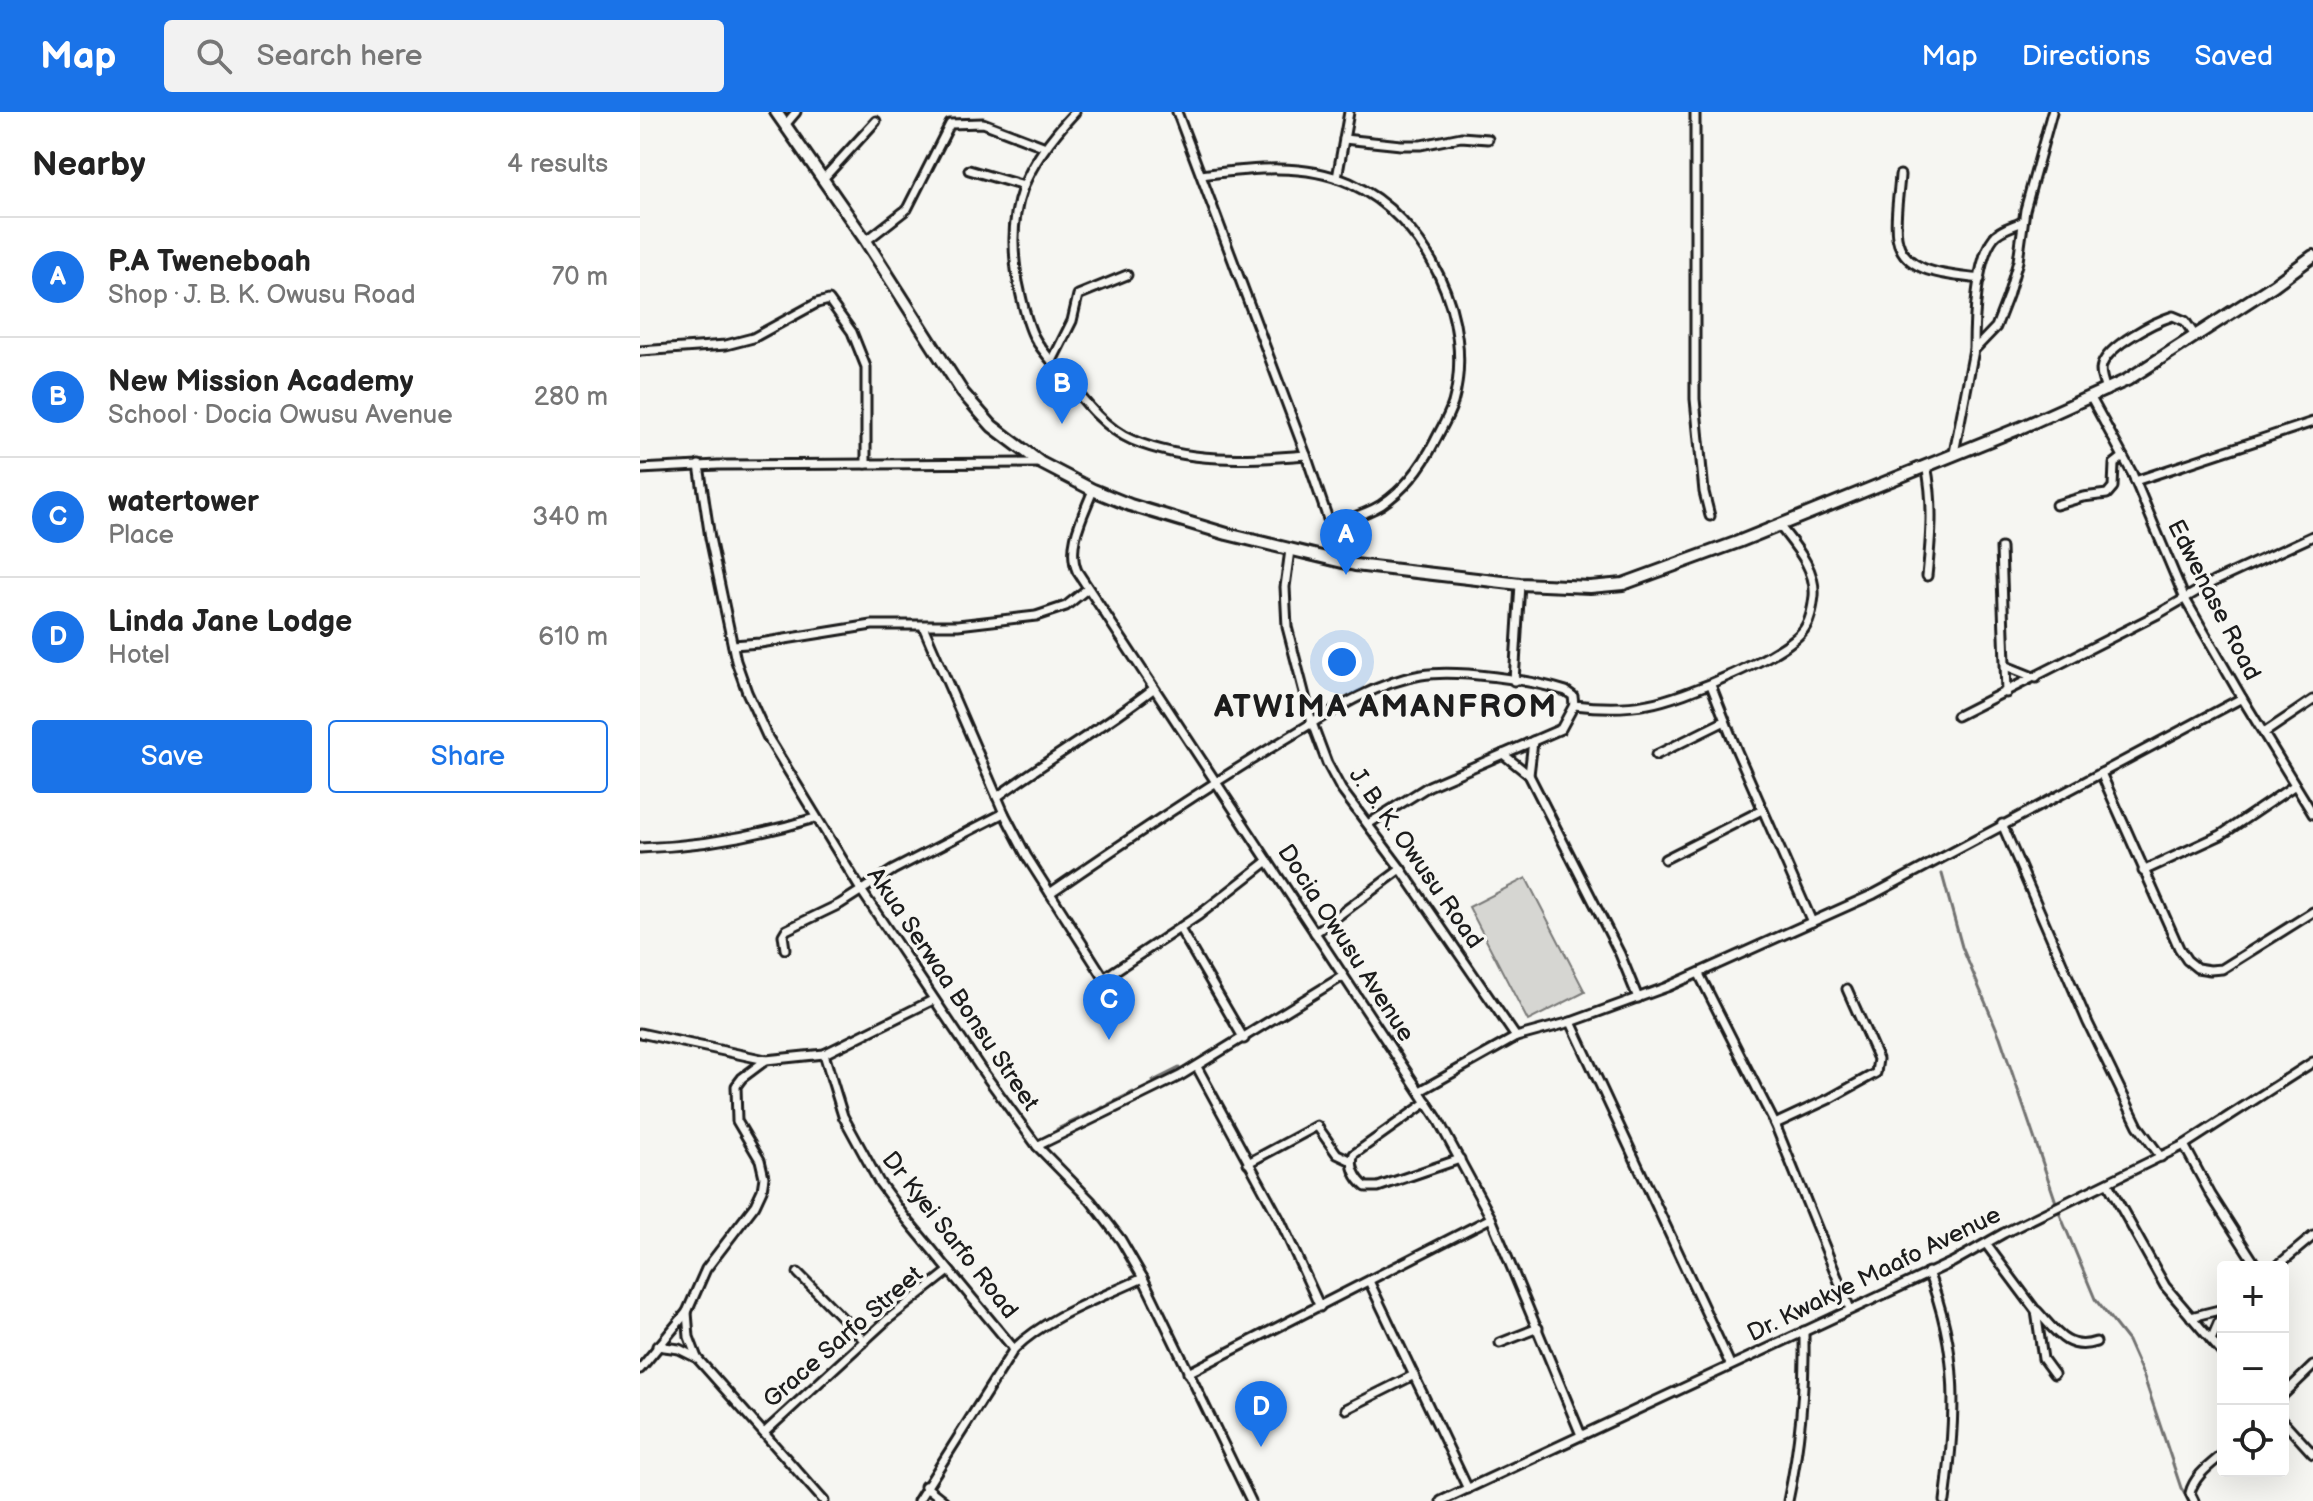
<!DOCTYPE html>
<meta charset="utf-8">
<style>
:root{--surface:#fff;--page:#f2f2f2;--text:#222;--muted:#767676;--line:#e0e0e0;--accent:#1a73e8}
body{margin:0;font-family:"Balsamiq Sans",sans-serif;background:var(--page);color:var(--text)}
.controls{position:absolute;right:24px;bottom:24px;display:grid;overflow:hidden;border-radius:8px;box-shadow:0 8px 32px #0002}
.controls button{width:72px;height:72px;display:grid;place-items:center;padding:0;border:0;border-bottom:2px solid var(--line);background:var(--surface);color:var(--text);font:40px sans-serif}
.you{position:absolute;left:702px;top:550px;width:28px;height:28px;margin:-20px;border:6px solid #fff;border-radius:50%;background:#1a73e8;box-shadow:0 0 0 12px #1a73e833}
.badge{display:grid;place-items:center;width:52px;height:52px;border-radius:50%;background:var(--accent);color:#fff;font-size:26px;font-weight:700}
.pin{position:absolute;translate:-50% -66px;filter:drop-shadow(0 2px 4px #0008)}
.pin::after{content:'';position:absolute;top:42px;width:28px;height:24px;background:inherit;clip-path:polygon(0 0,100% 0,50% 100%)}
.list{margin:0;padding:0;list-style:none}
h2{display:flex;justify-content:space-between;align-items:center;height:104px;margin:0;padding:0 32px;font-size:34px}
h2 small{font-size:26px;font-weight:400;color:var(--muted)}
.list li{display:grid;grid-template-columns:52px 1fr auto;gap:24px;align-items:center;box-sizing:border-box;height:120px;padding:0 32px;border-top:2px solid var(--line)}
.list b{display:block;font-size:30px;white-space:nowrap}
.list p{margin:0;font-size:26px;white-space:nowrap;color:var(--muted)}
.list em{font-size:26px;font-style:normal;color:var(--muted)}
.actions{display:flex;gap:16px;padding:24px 32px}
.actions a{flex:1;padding:18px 0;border:2px solid var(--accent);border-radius:8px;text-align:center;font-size:28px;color:var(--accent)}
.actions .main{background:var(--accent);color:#fff}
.icon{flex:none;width:44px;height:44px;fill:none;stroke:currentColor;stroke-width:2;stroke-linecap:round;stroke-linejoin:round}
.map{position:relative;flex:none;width:1673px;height:1389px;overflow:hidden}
header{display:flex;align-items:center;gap:48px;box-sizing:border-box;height:112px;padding:0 40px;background:var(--accent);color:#fff}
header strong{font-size:38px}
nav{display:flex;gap:44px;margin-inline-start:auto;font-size:28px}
.search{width:560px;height:72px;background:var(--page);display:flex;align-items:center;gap:20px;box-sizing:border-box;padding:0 28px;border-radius:8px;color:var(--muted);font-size:30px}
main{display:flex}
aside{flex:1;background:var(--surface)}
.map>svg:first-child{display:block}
.green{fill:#d6d6d2;stroke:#797977;stroke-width:2}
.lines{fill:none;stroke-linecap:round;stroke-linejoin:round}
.stream{stroke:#727271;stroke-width:3}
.street-casing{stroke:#1c1c1c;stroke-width:13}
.secondary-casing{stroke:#1c1c1c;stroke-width:16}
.street{stroke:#f6f6f2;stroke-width:7}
.secondary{stroke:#f6f6f2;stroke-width:10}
.labels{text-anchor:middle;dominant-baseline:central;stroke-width:7;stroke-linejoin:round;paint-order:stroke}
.street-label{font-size:24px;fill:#1c1c1c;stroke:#f6f6f2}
.district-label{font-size:32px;font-weight:bold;letter-spacing:2px;fill:#1c1c1c;stroke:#f6f6f2}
</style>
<header>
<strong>Map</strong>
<div class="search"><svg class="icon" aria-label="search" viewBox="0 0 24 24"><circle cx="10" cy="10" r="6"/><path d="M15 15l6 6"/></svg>Search here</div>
<nav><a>Map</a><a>Directions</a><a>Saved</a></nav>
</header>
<main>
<aside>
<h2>Nearby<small>4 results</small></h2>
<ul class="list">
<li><span class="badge">A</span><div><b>P.A Tweneboah</b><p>Shop · J. B. K. Owusu Road</p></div><em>70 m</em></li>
<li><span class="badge">B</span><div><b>New Mission Academy</b><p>School · Docia Owusu Avenue</p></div><em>280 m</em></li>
<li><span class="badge">C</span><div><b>watertower</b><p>Place</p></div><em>340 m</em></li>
<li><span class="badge">D</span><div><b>Linda Jane Lodge</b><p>Hotel</p></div><em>610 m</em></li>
</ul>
<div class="actions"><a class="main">Save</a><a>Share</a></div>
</aside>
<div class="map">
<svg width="1673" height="1389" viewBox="0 0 1673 1389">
<rect width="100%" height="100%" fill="#f6f6f2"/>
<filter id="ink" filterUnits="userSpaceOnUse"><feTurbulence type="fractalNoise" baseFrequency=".0125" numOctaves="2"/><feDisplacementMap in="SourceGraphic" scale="16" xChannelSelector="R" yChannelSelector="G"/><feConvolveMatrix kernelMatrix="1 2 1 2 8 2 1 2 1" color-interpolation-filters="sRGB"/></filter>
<g filter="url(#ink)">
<!-- green -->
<path class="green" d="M886,766L945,880L888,909L829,795Z"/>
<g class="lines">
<!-- stream -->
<g class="stream">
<path d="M1302,762L1322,835L1360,925L1421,1105L1455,1187L1488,1229L1504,1265L1541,1376L1549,1389"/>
<path d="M513,969L539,956"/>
<path d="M469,992L493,980"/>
<path d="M417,1017L463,995"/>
</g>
<defs>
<g id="street">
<path d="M435,0C385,54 364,95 378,170C382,188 385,206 393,223C401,239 415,252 426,266C444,289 464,316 492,328C547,351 608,348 666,343"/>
<path d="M537,0L666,343L703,451"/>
<path d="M1055,0V287L1064,380L1070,404"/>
<path d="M145,13L156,0"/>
<path d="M704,27L761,33H781L821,25L848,27"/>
<path d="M329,58L384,74"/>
<path d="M561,63C610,57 664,50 710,71C787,106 836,209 813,291C809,304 801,317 795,329C782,355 765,377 741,393C725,403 707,407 690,413"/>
<path d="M1260,63C1259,82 1254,106 1257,125C1263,163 1311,163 1340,167"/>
<path d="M697,66L709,0"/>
<path d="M183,67L236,9"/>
<path d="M226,129L267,97L310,12L343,11L403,34"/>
<path d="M1334,238C1334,210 1336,147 1354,125C1360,117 1374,114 1382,110"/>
<path d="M0,239L86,233L113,226L177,191L189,188L212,220L226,255V352"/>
<path d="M412,249L432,209L438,183L487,163"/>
<path d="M1466,279C1464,270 1459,261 1462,253C1469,233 1514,210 1533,204L1545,209L1556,225"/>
<path d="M1451,286L1492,361L1545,487L1602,586L1673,702"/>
<path d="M1314,341L1334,238L1356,215L1368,184L1378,149L1385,98L1412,0"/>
<path d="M59,353L70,426L96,549L107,580L127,624L221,778L341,957L397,1034L451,1089L481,1128L503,1166L611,1389"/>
<path d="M1286,353C1294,390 1291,426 1287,464"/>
<path d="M0,357L78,353L401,351"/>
<path d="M1495,369L1673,310"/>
<path d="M453,378C444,402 426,433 437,459L797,1006L851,1106L941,1323"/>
<path d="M1416,393L1443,385L1467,382L1473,375L1474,352L1483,345"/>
<path d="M1361,436L1366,581"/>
<path d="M650,438L645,475L647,515L672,611L687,651L701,677L761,757L876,925"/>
<path d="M283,514L364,701L387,745L464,866L559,803L628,749"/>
<path d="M93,533L120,531L232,513H318L396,504L426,494L447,477"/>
<path d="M1366,554L1396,566"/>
<path d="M874,569L880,472"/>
<path d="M1071,573L1097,639L1172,810"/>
<path d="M1317,604L1518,502L1573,470L1673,424"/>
<path d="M1624,621L1673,588"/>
<path d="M863,642L889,663L980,842L998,886"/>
<path d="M1016,643L1085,609"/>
<path d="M1461,661L1539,836L1547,848L1557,856L1570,858L1582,857L1673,800"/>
<path d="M889,663L893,629"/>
<path d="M357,685C408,647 463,616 513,577"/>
<path d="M728,712L789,674L921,617L934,593"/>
<path d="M1362,712L1448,911L1498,1014L1521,1045"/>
<path d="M0,736C60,734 117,724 175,706"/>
<path d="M1025,747L1122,698"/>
<path d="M1503,759L1581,723L1655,673"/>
<path d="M410,781C487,728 564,676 644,628C686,603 733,571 781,563C817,557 891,568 926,579L933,584L934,593C959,596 983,597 1008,592C1040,587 1152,542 1166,514C1171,506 1173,493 1174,484C1176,456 1155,434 1139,413"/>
<path d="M540,817L604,927"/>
<path d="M675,821L761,757"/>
<path d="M145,837L143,823L146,818L200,792L253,758L364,701"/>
<path d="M1059,862L1135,1012L1210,1197"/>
<path d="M931,910L1090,1252"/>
<path d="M0,921L126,948L184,942L293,888"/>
<path d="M184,942L203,1004L239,1070L264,1104L374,1237"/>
<path d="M557,955L640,1108L680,1195"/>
<path d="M780,979L876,925L931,910L1027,875L1234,782L1602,586"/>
<path d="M787,990L714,1042C709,1054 716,1067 726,1075H738L820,1047"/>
<path d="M1135,1012L1189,987L1236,961L1238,947L1207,877"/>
<path d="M1544,1033L1571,1083L1617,1155"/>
<path d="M397,1034L540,964L703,864"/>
<path d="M608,1051L677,1014L697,1042L712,1049"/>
<path d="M1468,1072L1525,1174L1583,1242"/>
<path d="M1346,1132L1396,1199L1403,1247L1414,1262"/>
<path d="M1636,1155L1673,1124"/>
<path d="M1288,1160C1320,1241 1316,1305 1305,1389"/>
<path d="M158,1161L225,1229"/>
<path d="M729,1169L828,1377"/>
<path d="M1397,1199C1415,1218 1427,1240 1456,1230"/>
<path d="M47,1200L49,1225L57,1246"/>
<path d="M1551,1205L1583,1197"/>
<path d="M1571,1228L1583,1200"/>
<path d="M860,1231L898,1216"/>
<path d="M17,1234L39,1237L57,1246L184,1389"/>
<path d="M0,1257L47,1200L66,1157L115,1093L122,1078L124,1065L120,1048L97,1009L96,974L102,966L126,948"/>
<path d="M548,1261L851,1106"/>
<path d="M1643,1283L1673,1254"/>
<path d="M706,1297L774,1263"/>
<path d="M1643,1309L1673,1342"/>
<path d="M124,1321L247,1208L309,1159"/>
<path d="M285,1374L304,1389"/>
<path d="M278,1389L374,1237C409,1203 459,1187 503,1166"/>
<path d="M801,1389L1313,1150L1364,1121L1544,1033L1673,950"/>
<path d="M1148,1389C1160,1333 1165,1276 1164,1219"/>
<path d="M1554,1389L1550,1381C1554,1364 1570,1353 1583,1342"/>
</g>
<path id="secondary" d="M136,0L226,129L323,281L352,314L401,351L453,378L490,393L587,422L715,453L880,472L950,475L983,472L1098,430L1380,316L1487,268L1634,173L1673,144"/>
</defs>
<!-- street casing -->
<use href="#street" class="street-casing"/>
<!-- secondary casing -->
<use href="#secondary" class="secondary-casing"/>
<!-- street -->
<use href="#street" class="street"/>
<!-- secondary -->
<use href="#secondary" class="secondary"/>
</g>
</g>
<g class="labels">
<!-- street labels -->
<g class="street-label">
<text transform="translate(1574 488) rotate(63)">Edwenase Road</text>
<text transform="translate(776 746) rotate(55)">J. B. K. Owusu Road</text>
<text transform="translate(706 831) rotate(57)">Docia Owusu Avenue</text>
<text transform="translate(313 877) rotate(56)">Akua Serwaa Bonsu Street</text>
<text transform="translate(310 1123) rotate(52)">Dr Kyei Sarfo Road</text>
<text transform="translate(1234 1162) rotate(-26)">Dr. Kwakye Maafo Avenue</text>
<text transform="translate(203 1225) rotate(-41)">Grace Sarfo Street</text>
</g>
<!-- district labels -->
<g class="district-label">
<text x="746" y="595">ATWIMA AMANFROM</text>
</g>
</g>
</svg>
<div class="controls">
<button>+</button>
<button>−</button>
<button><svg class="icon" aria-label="locate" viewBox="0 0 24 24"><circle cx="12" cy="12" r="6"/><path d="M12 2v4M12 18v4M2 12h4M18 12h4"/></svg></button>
</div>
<div class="you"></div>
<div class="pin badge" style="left:706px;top:463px">A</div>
<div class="pin badge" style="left:422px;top:312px">B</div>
<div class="pin badge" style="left:469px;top:928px">C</div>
<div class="pin badge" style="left:621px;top:1335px">D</div>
</div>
</main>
